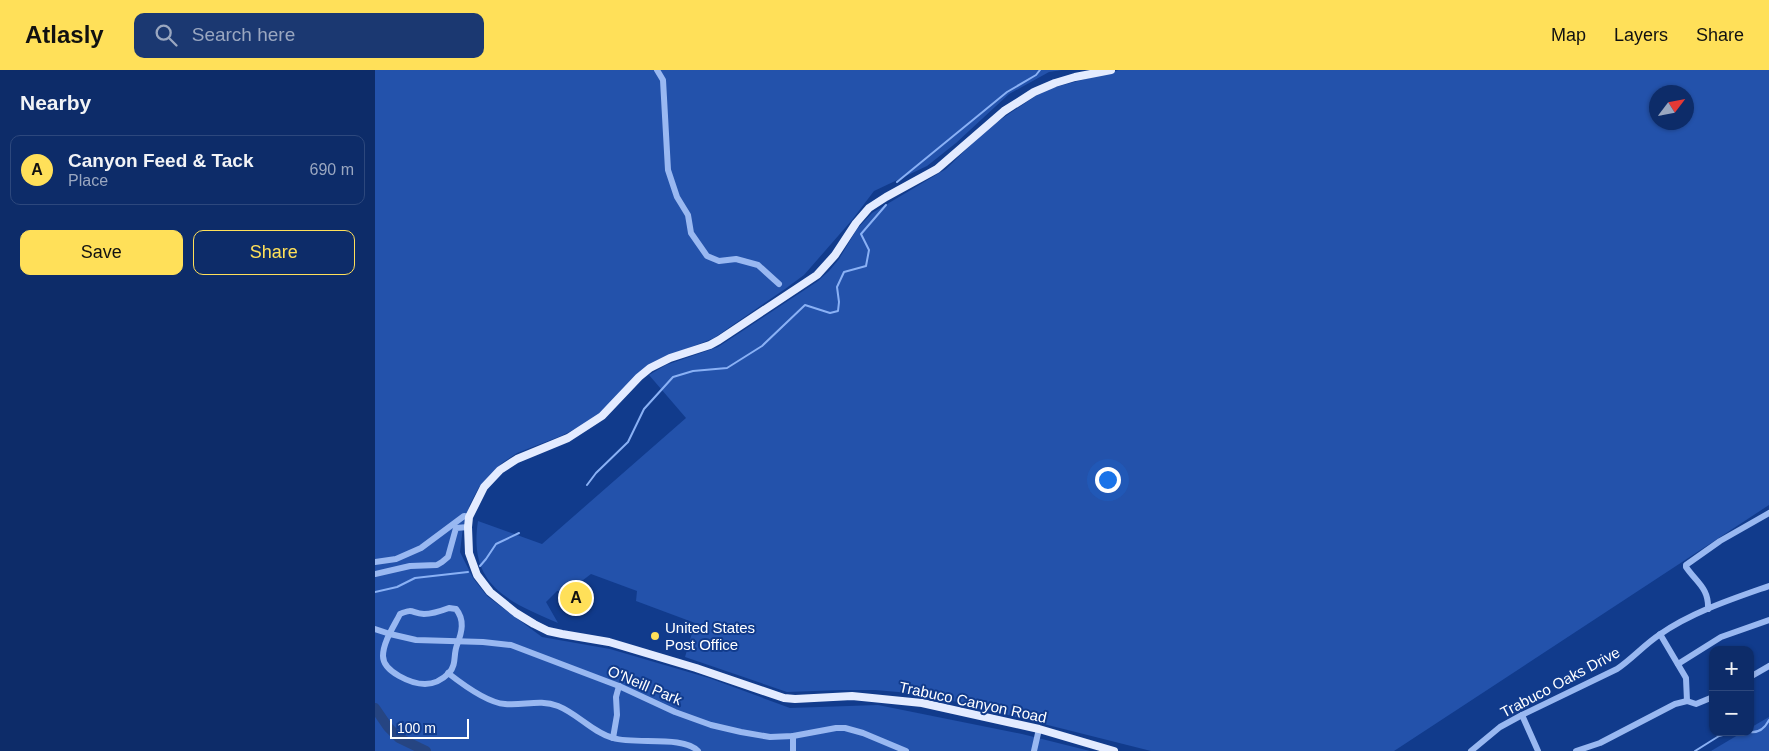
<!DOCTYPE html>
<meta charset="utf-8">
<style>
:root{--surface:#0d2c69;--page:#1b3871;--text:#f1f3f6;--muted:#9aa7c0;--line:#2d487d;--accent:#ffe059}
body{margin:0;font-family:Helvetica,sans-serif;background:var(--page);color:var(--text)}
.controls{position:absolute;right:15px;bottom:15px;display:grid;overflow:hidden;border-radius:10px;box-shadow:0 1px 4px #0004}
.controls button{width:45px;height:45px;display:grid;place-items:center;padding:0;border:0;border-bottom:1px solid var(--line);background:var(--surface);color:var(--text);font:25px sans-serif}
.compass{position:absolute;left:1274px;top:15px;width:45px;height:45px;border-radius:50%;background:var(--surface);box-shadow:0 1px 4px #0004;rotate:58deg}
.scale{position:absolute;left:15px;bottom:12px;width:79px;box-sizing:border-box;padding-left:5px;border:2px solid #fff;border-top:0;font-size:14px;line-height:18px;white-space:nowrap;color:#fff;-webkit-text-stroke:4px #113b8c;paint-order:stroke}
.you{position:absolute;left:732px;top:409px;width:18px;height:18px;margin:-12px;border:4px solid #fff;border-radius:50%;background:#1a73e8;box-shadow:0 0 0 8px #1a73e833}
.badge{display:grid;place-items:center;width:32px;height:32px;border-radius:50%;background:var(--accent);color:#111;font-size:16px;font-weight:700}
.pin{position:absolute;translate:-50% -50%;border:2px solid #fff;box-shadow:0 1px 5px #0006}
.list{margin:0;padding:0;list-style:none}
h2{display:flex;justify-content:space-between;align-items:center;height:65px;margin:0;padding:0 20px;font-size:21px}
h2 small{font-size:16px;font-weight:400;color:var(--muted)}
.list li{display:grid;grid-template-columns:32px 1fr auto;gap:15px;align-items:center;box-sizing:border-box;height:70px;margin:0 10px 10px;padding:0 10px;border:1px solid var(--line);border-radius:10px}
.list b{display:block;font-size:19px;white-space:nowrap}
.list p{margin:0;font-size:16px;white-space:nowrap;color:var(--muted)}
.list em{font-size:16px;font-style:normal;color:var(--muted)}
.actions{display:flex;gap:10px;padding:15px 20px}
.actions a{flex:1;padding:11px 0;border:1px solid var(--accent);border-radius:10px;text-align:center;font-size:18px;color:var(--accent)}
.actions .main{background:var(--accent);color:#111}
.icon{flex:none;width:28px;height:28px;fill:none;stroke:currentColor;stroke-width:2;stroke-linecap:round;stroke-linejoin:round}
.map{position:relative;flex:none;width:1394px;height:681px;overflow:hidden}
header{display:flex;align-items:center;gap:30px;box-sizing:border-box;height:70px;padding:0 25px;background:var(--accent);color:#111}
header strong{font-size:24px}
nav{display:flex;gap:28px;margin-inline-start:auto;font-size:18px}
.search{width:350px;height:45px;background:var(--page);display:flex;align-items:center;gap:12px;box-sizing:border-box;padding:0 18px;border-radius:10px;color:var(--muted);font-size:19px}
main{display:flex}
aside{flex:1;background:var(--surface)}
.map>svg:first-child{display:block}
.green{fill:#2352ab;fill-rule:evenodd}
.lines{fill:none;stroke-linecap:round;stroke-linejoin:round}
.stream{stroke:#8ab1f5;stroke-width:2}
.river{stroke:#264582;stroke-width:10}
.minor{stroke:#99b8f1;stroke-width:6}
.major{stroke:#e3ebff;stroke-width:8}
.poi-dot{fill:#ffe059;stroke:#113b8c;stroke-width:2}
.labels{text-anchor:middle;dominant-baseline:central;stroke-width:4;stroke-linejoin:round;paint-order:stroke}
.poi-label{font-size:15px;fill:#fff;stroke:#113b8c;text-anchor:start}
.street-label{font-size:15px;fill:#fff;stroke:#113b8c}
</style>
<header>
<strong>Atlasly</strong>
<div class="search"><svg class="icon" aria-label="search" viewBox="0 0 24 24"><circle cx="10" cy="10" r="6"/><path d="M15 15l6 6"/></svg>Search here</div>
<nav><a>Map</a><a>Layers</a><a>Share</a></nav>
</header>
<main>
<aside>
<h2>Nearby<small></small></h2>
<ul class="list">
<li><span class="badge">A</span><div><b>Canyon Feed &amp; Tack</b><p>Place</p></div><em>690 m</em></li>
</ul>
<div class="actions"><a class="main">Save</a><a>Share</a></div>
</aside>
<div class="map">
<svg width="1394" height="681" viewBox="0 0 1394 681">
<rect width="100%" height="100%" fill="#113b8c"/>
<!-- green -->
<g class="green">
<path d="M0,0H687L674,2L634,24L581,73L552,96L499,121L477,150L429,205L410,219L339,268L286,289L257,309L228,342L204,357L186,366L142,383L127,393L104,417L95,434L88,457L85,482L98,508L112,526L167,567L235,579L334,608L415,638L503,635L647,664L715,681H0Z"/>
<path d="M744,0H1394V435L1019,681H776L558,626L523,622L500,620H467L412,622L310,587L320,553L261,531L262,521L216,504L195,520L182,521L171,532L183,553C132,531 93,515 103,451L167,474L311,348L274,305L291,295L343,277L443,211L454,201L464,189L482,159L497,143L571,99L610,61L622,52L662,25L677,18ZM1282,22H1312V52H1282Z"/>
<path d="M1394,647V681H1336L1368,662H1375V658Z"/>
</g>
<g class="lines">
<!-- stream -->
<g class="stream">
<path d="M522,112L632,22L661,5L665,0"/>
<path d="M212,415L221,403L253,372L269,339L298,307L318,301L352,298L387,276L430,235L455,243L463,241L464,232L462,217L469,202L491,196L494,180L486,164L511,135"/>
<path d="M105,496L111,489L121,474L144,463"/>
<path d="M0,522L22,517L40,508L93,502"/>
<path d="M1375,662C1384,663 1390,658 1394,650"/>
<path d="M1320,681L1344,666L1359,662"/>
</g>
<!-- river -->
<path class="river" d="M0,638L13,657L24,668L51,681"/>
<!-- minor -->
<g class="minor">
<path d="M282,0L288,10L293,100L302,127L313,145L316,163L332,186L344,191L361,189L383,195L404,214"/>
<path d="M0,492L21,489L46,478L89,446L94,447"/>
<path d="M0,504L35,496L62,495L67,492L73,487L81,458L93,457"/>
<path d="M74,538L81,539C90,550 87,562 82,575C78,585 82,594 74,603C67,610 58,614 50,614C37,614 8,602 8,586C8,572 19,556 25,544C39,538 36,543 49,544C58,544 66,541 74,538Z"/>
<path d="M1333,539C1334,518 1322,513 1311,497V495L1345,471L1394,443"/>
<path d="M0,559L15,564L41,570L108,572L136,575L244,616L300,642L336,655L366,662L395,667L418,666L461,658H470L488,663L531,681"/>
<path d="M1285,564L1311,608L1312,631"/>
<path d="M1303,594L1346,567L1394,550"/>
<path d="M73,603C87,614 113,633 130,634C148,636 165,629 183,636C203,644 217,662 238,668C260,675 308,665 323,681"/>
<path d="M1375,607L1394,596"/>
<path d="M1147,645L1163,681"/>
<path d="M418,666V681"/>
<path d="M238,668L242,645L241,627L244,616"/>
<path d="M659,681L664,659"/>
<path d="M1096,681L1125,657L1147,645L1242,599C1257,589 1269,575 1284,565C1317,542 1357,529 1394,516"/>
<path d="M1201,681L1225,673L1300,634L1312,631L1321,634L1338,627"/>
</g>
<!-- major -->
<path class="major" d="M736,0L700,7L680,13L659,22L629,41L562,99L511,127L494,138L481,153L460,185L442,205L344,270L335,275L295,288L275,298L264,307L227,346L193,368L142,389L125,400L109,417L94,447L93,457L94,483L102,505L115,522L141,543L159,554L173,561L187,564L234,572L321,598L409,628L420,629L477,626L547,633L664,659L739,681"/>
</g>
<!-- markers -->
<circle class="poi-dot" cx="280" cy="566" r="5"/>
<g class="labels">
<!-- poi labels -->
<g class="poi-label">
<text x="290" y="557">United States<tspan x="290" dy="17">Post Office</tspan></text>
</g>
<!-- street labels -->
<g class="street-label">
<text transform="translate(1185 612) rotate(-28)">Trabuco Oaks Drive</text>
<text transform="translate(270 615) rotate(23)">O'Neill Park</text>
<text transform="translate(598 632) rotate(12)">Trabuco Canyon Road</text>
</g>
</g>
</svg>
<div class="controls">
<button>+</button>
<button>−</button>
</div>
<svg class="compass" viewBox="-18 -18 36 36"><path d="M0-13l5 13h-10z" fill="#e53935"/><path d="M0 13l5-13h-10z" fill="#9aa7c0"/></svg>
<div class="scale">100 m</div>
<div class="you"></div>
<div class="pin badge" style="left:201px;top:528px">A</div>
</div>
</main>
